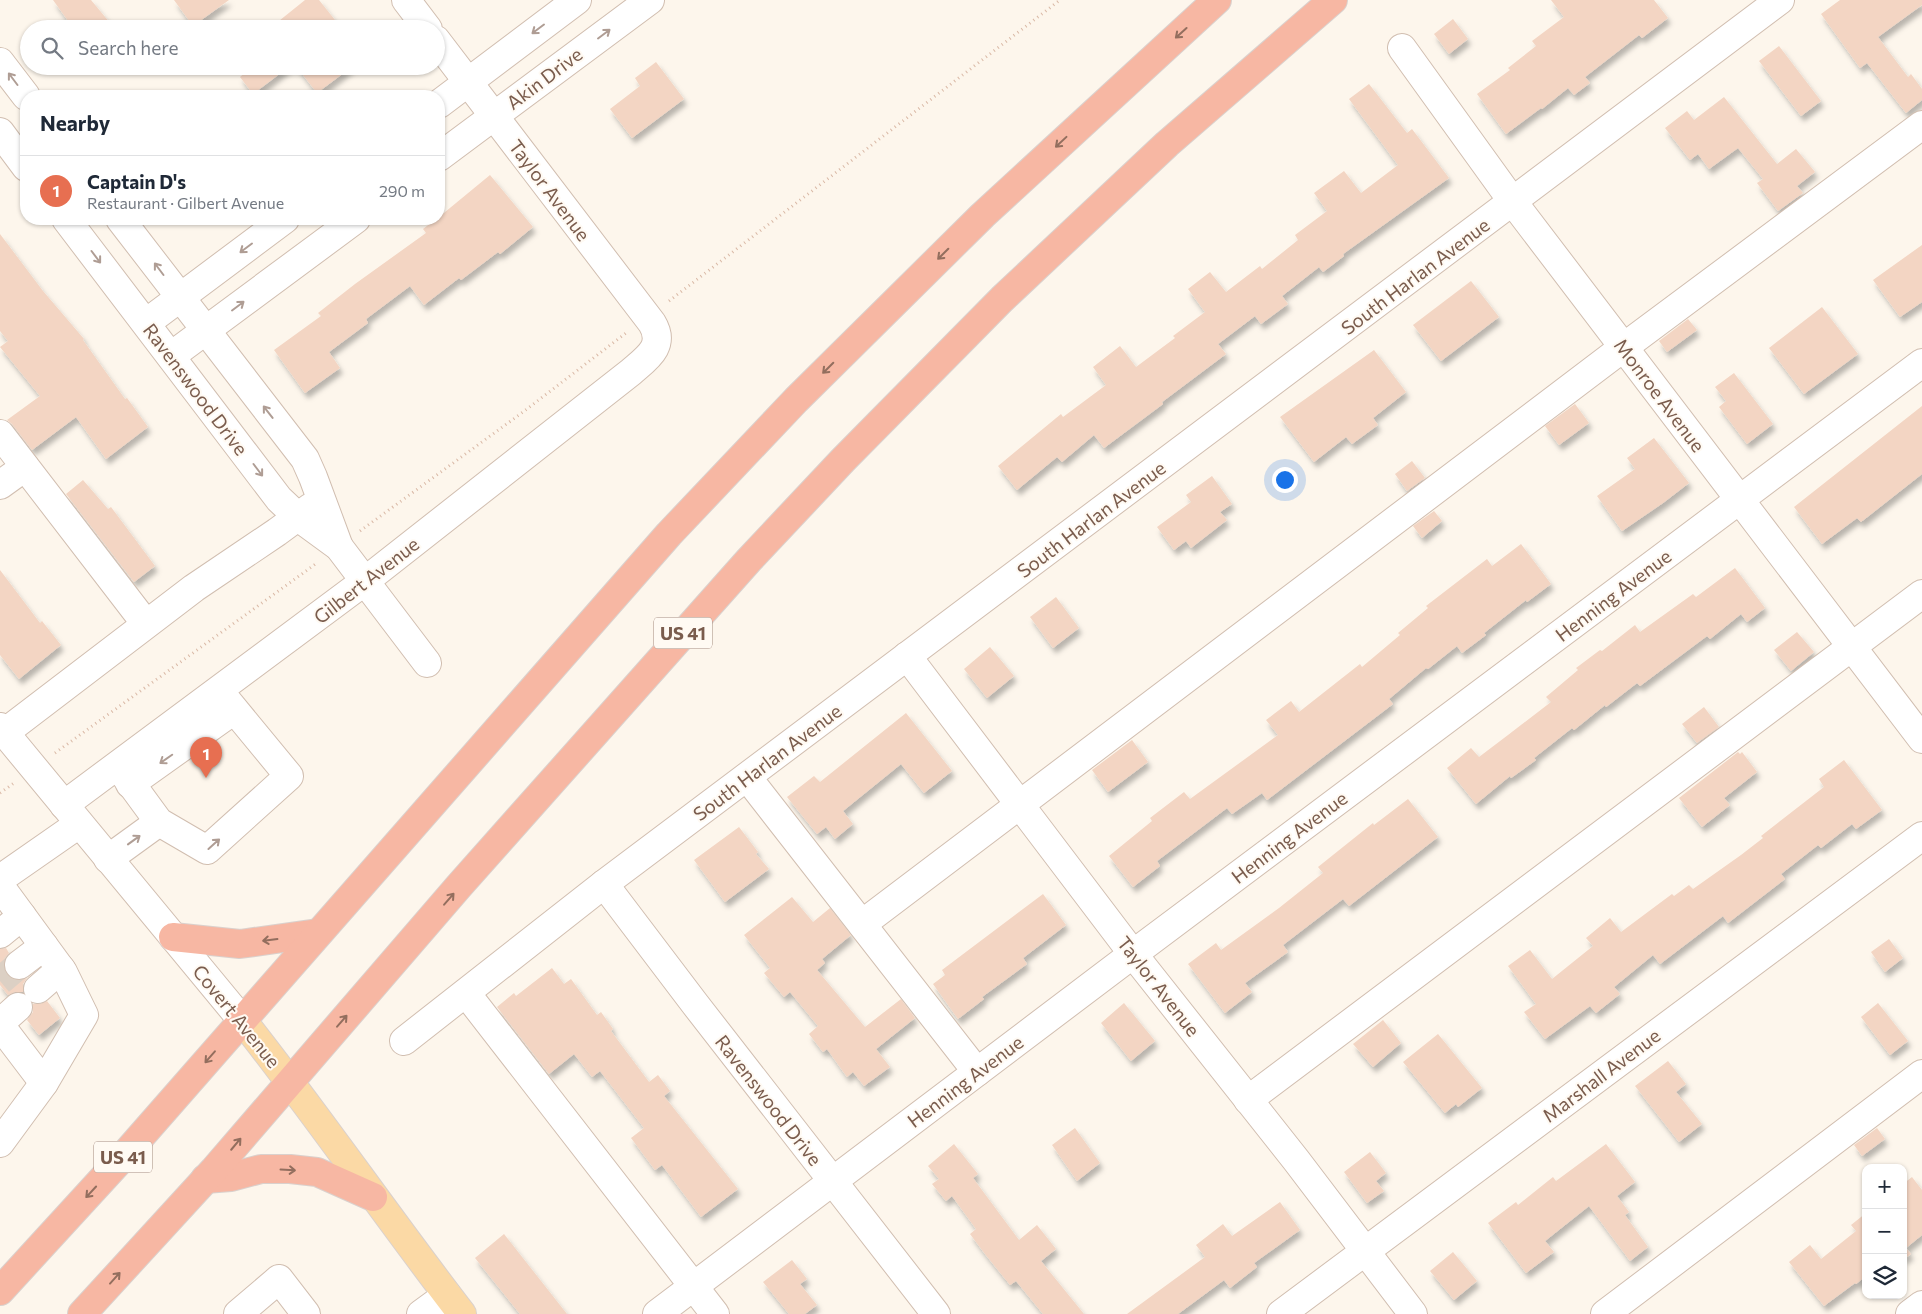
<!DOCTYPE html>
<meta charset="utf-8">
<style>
:root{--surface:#fff;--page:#f6f6f7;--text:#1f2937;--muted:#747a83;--line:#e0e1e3;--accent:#e76f51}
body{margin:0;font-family:Commissioner,sans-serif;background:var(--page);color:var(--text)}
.controls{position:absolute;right:15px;bottom:15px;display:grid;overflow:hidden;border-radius:10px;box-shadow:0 1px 4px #0004}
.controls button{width:45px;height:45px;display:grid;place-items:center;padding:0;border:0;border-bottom:1px solid var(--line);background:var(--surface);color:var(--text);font:25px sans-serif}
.you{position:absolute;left:1284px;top:479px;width:18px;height:18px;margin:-12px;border:4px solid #fff;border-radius:50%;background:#1a73e8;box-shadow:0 0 0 8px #1a73e833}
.badge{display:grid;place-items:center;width:32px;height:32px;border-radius:50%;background:var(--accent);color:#fff;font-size:16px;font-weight:700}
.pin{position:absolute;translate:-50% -41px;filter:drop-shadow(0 1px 2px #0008)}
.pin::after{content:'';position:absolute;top:26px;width:18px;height:15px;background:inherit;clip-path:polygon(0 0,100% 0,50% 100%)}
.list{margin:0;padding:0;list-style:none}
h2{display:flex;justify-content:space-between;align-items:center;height:65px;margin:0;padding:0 20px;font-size:21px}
h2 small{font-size:16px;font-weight:400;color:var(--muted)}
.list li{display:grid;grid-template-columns:32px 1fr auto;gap:15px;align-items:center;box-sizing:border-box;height:70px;padding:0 20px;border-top:1px solid var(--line)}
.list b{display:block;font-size:19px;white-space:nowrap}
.list p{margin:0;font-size:16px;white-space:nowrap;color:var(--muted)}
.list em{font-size:16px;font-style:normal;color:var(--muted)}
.icon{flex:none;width:28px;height:28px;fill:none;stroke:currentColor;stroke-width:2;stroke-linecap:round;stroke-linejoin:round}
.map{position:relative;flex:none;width:1922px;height:1314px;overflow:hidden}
.search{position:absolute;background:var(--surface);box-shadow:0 1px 4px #0004;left:20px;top:20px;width:425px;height:55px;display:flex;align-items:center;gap:12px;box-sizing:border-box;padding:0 18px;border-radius:28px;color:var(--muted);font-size:19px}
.panel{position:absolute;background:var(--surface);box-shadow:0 1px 4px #0004;left:20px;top:90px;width:425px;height:135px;border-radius:20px}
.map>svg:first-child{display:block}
.building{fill:#f3d5c3;filter:url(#shadow)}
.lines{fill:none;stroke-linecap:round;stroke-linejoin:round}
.minor-tunnel{stroke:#dcd0c4;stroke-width:28;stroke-dasharray:28 14;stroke-linecap:butt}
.minor-casing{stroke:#d1beb0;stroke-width:30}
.major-casing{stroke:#dad1cd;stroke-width:30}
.highway-casing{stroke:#dad1cd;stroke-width:30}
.path{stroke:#d9b8a5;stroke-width:3;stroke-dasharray:1 4;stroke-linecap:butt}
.minor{stroke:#fff;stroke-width:28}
.major{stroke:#fbd9a5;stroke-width:28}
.highway{stroke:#f7b7a3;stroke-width:28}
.oneway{stroke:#af9d94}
.oneway2{stroke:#936e5e}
.labels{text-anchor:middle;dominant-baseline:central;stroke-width:4;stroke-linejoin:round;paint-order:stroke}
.shield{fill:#fffaf3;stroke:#a28b7f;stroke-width:1}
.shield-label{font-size:18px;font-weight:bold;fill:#7a5c4d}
.street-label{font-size:19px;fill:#7a5c4d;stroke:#fffaf3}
</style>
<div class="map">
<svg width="1922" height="1314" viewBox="0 0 1922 1314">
<defs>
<filter id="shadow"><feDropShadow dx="3" dy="5.5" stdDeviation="2.5" flood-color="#0004"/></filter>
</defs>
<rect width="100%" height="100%" fill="#fdf6ec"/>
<!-- building -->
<g class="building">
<path d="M53,0H91L115,29H74Z"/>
<path d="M174,0H229L193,26Z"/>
<path d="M305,0H319L335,20L324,29H269Z"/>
<path d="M1551,0H1654L1668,18L1642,38L1639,35L1585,77L1590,83L1574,95L1568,88L1542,109L1541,108L1506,134L1477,94L1510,70L1508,68L1536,46L1532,41L1564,17Z"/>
<path d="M1840,0H1922V5L1878,37L1908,77L1911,74L1922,89V100L1906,113L1867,63L1860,68L1821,14Z"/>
<path d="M1453,19L1468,39L1449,54L1434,34Z"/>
<path d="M1779,46L1821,101L1801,116L1759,61Z"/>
<path d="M656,62L684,99L632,138L610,109L640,86L635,78Z"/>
<path d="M253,66H290L253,94L240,77Z"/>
<path d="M296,66H353L317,93Z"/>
<path d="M1369,84L1407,133L1412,129L1449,178L1343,254L1344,256L1323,272L1319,267L1282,296L1288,304L1261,324L1255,316L1218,344L1226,354L1162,402L1163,404L1104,448L1094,435L1062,462L1057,457L1017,490L998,466L1061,414L1063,417L1106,385L1093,367L1120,346L1136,367L1175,338L1173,336L1205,312L1188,289L1210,272L1226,292L1260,266L1262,269L1298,240L1295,235L1327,211L1314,193L1344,171L1361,193L1398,165L1349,99Z"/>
<path d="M1724,97L1777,164L1796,149L1815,172L1797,186L1803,193L1778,211L1757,183L1763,179L1738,148L1709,169L1698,154L1690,160L1665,128L1687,111L1694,120Z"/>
<path d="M490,175L533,227L500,254L498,252L461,280L459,278L424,305L410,286L366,319L368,323L329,352L340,368L305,393L274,350L321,316L318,313L355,284L426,233L423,229L436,219H439V217Z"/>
<path d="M0,234L43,291L84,339L83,340L125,399L127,398L148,427L106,459L76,417L32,450L12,424L7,420L40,396L0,347L8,341L0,331Z"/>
<path d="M1922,245V302L1900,317L1873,280Z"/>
<path d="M1471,281L1499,317L1441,361L1413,325Z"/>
<path d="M1822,307L1858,354L1804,394L1769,348Z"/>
<path d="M1688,319L1697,330L1667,352L1659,341Z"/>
<path d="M1374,350L1406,392L1373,418L1378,425L1352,444L1346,437L1314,462L1280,417Z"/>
<path d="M1734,373L1773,424L1747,444L1719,407L1726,401L1715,387Z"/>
<path d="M1575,404L1589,423L1559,445L1545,426Z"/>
<path d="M1922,406V474L1861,522L1857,518L1822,544L1794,507Z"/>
<path d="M1654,438L1689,483L1663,503L1622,531L1597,496L1635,469L1627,458Z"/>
<path d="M1412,461L1425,478L1407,491L1395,474Z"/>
<path d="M1212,476L1232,504L1220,512L1227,520L1191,548L1186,541L1174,550L1157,527L1191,502L1186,495Z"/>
<path d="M83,480L108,509L111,507L155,566L134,582L66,494Z"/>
<path d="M1434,511L1442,521L1422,538L1413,526Z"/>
<path d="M1521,544L1551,584L1527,602L1526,600L1484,633L1486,635L1462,653L1457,646L1428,669L1426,668L1389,699L1393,704L1267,800L1262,793L1232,814L1227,808L1157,861L1160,866L1133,887L1109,856L1152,821L1150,818L1184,792L1190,799L1278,735L1266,720L1291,701L1299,712L1360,664L1362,667L1400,635L1398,633L1428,608L1426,606L1487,559L1492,566Z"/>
<path d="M1735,568L1765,608L1747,622L1741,614L1710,639L1707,636L1640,686L1637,683L1606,707L1605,705L1574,730L1572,728L1534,758L1536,760L1511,778L1510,776L1476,804L1447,768L1471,748L1479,757L1508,735L1551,702L1546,697L1578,670L1576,668L1600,650L1602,651L1635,625L1640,632L1693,594L1696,597Z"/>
<path d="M0,570L40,623L42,621L61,645L19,679L0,655Z"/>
<path d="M1056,597L1079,628L1053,648L1030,617Z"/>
<path d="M1797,632L1814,652L1791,671L1774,650Z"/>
<path d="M990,647L1014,676L987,698L964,669Z"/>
<path d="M1704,707L1719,727L1697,743L1682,724Z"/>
<path d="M906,713L952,771L924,793L901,764L843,811L853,824L835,839L826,827L817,834L787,797L814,776L820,782Z"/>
<path d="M1132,740L1148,762L1108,792L1092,770Z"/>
<path d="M1738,752L1740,754L1742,752L1757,772L1724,798L1730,805L1702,827L1679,798Z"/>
<path d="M1844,760L1882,810L1856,829L1852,824L1821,848L1818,845L1781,874L1785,879L1728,923L1723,916L1660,964L1653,955L1614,987L1620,994L1596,1013L1590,1006L1545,1039L1524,1012L1536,1004L1508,966L1530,950L1552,979L1593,946L1586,938L1610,918L1621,932L1672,894L1674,896L1689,885L1693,889L1741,855L1763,838L1761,836L1824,787L1819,779Z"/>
<path d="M1408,799L1438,837L1349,906L1343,899L1283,945L1288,952L1245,983L1252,992L1225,1013L1188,964L1216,943L1221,950L1279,908L1323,873L1318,867L1373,823L1374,825Z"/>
<path d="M739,827L758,852L756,854L769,869L725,902L694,860Z"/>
<path d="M1043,894L1066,925L1023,958L1027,964L982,997L984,999L958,1019L933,984L945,975L942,970Z"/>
<path d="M792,897L813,922L830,908L851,935L822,959L825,963L817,970L865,1027L901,999L915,1018L876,1049L890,1067L864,1086L853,1072L847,1077L827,1049L823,1052L809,1034L818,1026L790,992L784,997L764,973L770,968L744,935Z"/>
<path d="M1889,939L1903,958L1885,972L1871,952Z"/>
<path d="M6,948L9,953L4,959V966L6,974L13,980H20L27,978L23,984V992H15L8,995L0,985V949Z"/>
<path d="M552,968L564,984L571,979L597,1015L601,1012L613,1029L611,1031L649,1082L658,1075L670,1091L664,1096L738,1189L701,1217L662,1165L655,1170L631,1138L644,1128L600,1071L592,1077L574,1054L549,1074L497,1007L514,993L516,996Z"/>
<path d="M47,1001L60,1018L39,1035L27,1020L33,1012V1004H40Z"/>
<path d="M1124,1003L1155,1041L1131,1061L1101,1023Z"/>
<path d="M1878,1003L1908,1041L1890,1055L1861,1017Z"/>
<path d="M1383,1020L1401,1043L1373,1067L1353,1044Z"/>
<path d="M1438,1034L1482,1088L1458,1107L1456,1104L1445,1113L1403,1062Z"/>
<path d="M1668,1061L1686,1084L1676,1092L1702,1124L1679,1142L1635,1086Z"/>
<path d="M1075,1128L1100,1163L1077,1181L1052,1145Z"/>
<path d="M1877,1128L1885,1139L1862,1156L1854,1145Z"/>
<path d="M954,1144L978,1174L973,1178L1019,1240L1037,1225L1056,1249L1041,1261L1084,1314H1043L1016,1281L1010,1285L985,1254L970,1234L976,1229L952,1196L946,1201L932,1184L939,1179L928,1166Z"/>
<path d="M1606,1144L1635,1182L1617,1196L1629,1212L1625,1215L1648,1247L1630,1261L1589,1206L1545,1241L1554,1252L1526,1273L1488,1223L1516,1202L1518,1205L1553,1177L1556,1181Z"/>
<path d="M1370,1152L1386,1173L1376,1181L1384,1191L1367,1203L1344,1172Z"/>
<path d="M1912,1177L1922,1190V1235L1906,1248L1911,1254L1903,1260V1184Z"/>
<path d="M1280,1202L1300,1230L1254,1263L1257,1267L1230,1288L1224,1280L1178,1314H1127L1205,1257L1196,1245L1223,1224L1232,1236Z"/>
<path d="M1866,1213V1276L1856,1284L1855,1283L1824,1306L1789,1262L1810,1245L1821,1259L1856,1231L1851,1225Z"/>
<path d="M504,1234L567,1314H520L475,1258Z"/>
<path d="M1453,1252L1477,1281L1454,1300L1430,1271Z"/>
<path d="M792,1260L807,1279L800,1284L817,1305L805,1314H789L763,1282Z"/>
</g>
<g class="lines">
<!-- minor-tunnel -->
<path class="minor-tunnel" d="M0,981L19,965"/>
<defs>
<g id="minor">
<path d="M406,0L428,29"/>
<path d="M1402,48L1513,202L1922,739"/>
<path d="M0,62L26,96"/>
<path d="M439,104L577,0"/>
<path d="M0,132L26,167"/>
<path d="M439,157L650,0"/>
<path d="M66,219L279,499L298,517L339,547L427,663"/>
<path d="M120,219L305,459L313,477L339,547"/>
<path d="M146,323L285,219"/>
<path d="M171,356L356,219"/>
<path d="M0,434L146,624"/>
<path d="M0,485L25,467"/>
<path d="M907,656L1133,954L1296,1160L1413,1314"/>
<path d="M0,727L242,1020"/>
<path d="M4,733L194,588L277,532L311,507"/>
<path d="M118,766L159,822L207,850L289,776L219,691"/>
<path d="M747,777L977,1072"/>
<path d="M130,784L234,710"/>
<path d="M64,805L365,581L631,372C647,358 666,346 652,323L436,40"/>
<path d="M108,859L159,822"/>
<path d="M0,879L79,824"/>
<path d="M604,884L695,1004L936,1314"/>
<path d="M0,886L63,972L84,1015L44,1083L0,1025"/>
<path d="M862,924L1624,347L1922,125"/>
<path d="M0,934L22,916"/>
<path d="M19,965L44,946"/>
<path d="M38,989L61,969"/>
<path d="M466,993L715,1314"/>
<path d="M0,1023L18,1007"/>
<path d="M404,1041L604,884L1780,0"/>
<path d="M1248,1100L1922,594"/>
<path d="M0,1143L44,1083"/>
<path d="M238,1314L279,1279L306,1314"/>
<path d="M421,1314L447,1295"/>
<path d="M657,1314L1133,954L1922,363"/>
<path d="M1281,1314L1922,836"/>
<path d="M1605,1314L1922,1074"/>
<path d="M1910,1314L1922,1305"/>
</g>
<path id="major" d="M242,1020C318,1116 387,1217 462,1314"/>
<g id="highway">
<path d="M173,937L240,944L318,933"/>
<path d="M205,1179L231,1177L261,1169H290L317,1172L373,1197"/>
<path d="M0,1291L121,1159L669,534L796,400L983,215L1217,0"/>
<path d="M82,1314L214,1170L459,886L749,560L843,460L1002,299L1167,144L1333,0"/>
</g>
</defs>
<!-- minor casing -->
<use href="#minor" class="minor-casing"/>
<!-- major casing -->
<use href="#major" class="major-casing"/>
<!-- highway casing -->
<use href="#highway" class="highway-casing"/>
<!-- path -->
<g class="path">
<path d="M669,301L1060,0"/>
<path d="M360,531L523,412L626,333"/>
<path d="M55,753L317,563"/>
<path d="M0,793L14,783"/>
</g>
<!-- minor -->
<use href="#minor" class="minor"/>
<!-- major -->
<use href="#major" class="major"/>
<!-- highway -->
<use href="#highway" class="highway"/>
</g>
<!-- one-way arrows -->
<defs><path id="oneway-shaft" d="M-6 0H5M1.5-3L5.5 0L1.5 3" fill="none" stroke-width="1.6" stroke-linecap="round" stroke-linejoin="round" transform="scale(1.25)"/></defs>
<g class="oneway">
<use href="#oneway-shaft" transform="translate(538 29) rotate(143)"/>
<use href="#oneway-shaft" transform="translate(604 34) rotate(-37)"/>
<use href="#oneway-shaft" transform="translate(13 79) rotate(-127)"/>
<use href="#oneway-shaft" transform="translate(246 248) rotate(143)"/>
<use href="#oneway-shaft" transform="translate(96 257) rotate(53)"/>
<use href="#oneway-shaft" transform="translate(159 269) rotate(-127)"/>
<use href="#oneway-shaft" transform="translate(238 306) rotate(-37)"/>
<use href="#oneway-shaft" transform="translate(268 412) rotate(-128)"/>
<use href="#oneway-shaft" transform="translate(258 470) rotate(53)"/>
<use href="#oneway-shaft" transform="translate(166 759) rotate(145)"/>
<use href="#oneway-shaft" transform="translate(134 840) rotate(-36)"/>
<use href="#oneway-shaft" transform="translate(214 844) rotate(-42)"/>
</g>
<g class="oneway2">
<use href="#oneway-shaft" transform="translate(1181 33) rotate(138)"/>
<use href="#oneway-shaft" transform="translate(1061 142) rotate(137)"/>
<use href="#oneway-shaft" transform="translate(943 254) rotate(135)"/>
<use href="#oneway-shaft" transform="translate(828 368) rotate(135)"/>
<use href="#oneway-shaft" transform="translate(449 899) rotate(-49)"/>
<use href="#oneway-shaft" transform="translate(270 940) rotate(173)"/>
<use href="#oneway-shaft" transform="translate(342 1021) rotate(-49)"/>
<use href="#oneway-shaft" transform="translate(210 1057) rotate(131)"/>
<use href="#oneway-shaft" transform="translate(236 1144) rotate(-50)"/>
<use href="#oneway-shaft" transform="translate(288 1170) rotate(3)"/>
<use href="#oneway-shaft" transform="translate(91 1192) rotate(133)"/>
<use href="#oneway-shaft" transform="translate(115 1278) rotate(-48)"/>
</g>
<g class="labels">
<!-- shield labels -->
<g class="shield">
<rect x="654" y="617.5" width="58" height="31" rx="4"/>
<rect x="94" y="1141.5" width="58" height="31" rx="4"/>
</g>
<g class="shield-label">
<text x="683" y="633">US 41</text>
<text x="123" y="1157">US 41</text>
</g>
<!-- street labels -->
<g class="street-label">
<text transform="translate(544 78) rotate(-37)">Akin Drive</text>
<text transform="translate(550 190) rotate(53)">Taylor Avenue</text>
<text transform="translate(1415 276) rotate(-37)">South Harlan Avenue</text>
<text transform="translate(196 389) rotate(53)">Ravenswood Drive</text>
<text transform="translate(1660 395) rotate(53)">Monroe Avenue</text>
<text transform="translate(1091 519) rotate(-37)">South Harlan Avenue</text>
<text transform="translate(366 580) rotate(-38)">Gilbert Avenue</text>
<text transform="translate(1613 595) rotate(-37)">Henning Avenue</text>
<text transform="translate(767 762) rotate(-37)">South Harlan Avenue</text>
<text transform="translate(1289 837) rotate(-37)">Henning Avenue</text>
<text transform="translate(1159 986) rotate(52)">Taylor Avenue</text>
<text transform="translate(237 1016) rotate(51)">Covert Avenue</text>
<text transform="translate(1601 1075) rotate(-37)">Marshall Avenue</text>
<text transform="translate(965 1081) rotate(-37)">Henning Avenue</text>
<text transform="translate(769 1100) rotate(52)">Ravenswood Drive</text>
</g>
</g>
</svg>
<div class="controls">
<button>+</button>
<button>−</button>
<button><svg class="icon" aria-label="layers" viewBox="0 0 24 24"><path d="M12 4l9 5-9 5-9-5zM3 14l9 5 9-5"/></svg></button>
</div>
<div class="you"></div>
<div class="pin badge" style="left:206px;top:778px">1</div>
<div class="search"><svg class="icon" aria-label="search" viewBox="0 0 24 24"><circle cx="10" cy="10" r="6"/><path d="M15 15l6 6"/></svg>Search here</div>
<section class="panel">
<h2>Nearby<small></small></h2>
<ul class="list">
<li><span class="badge">1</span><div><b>Captain D's</b><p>Restaurant · Gilbert Avenue</p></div><em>290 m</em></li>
</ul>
</section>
</div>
